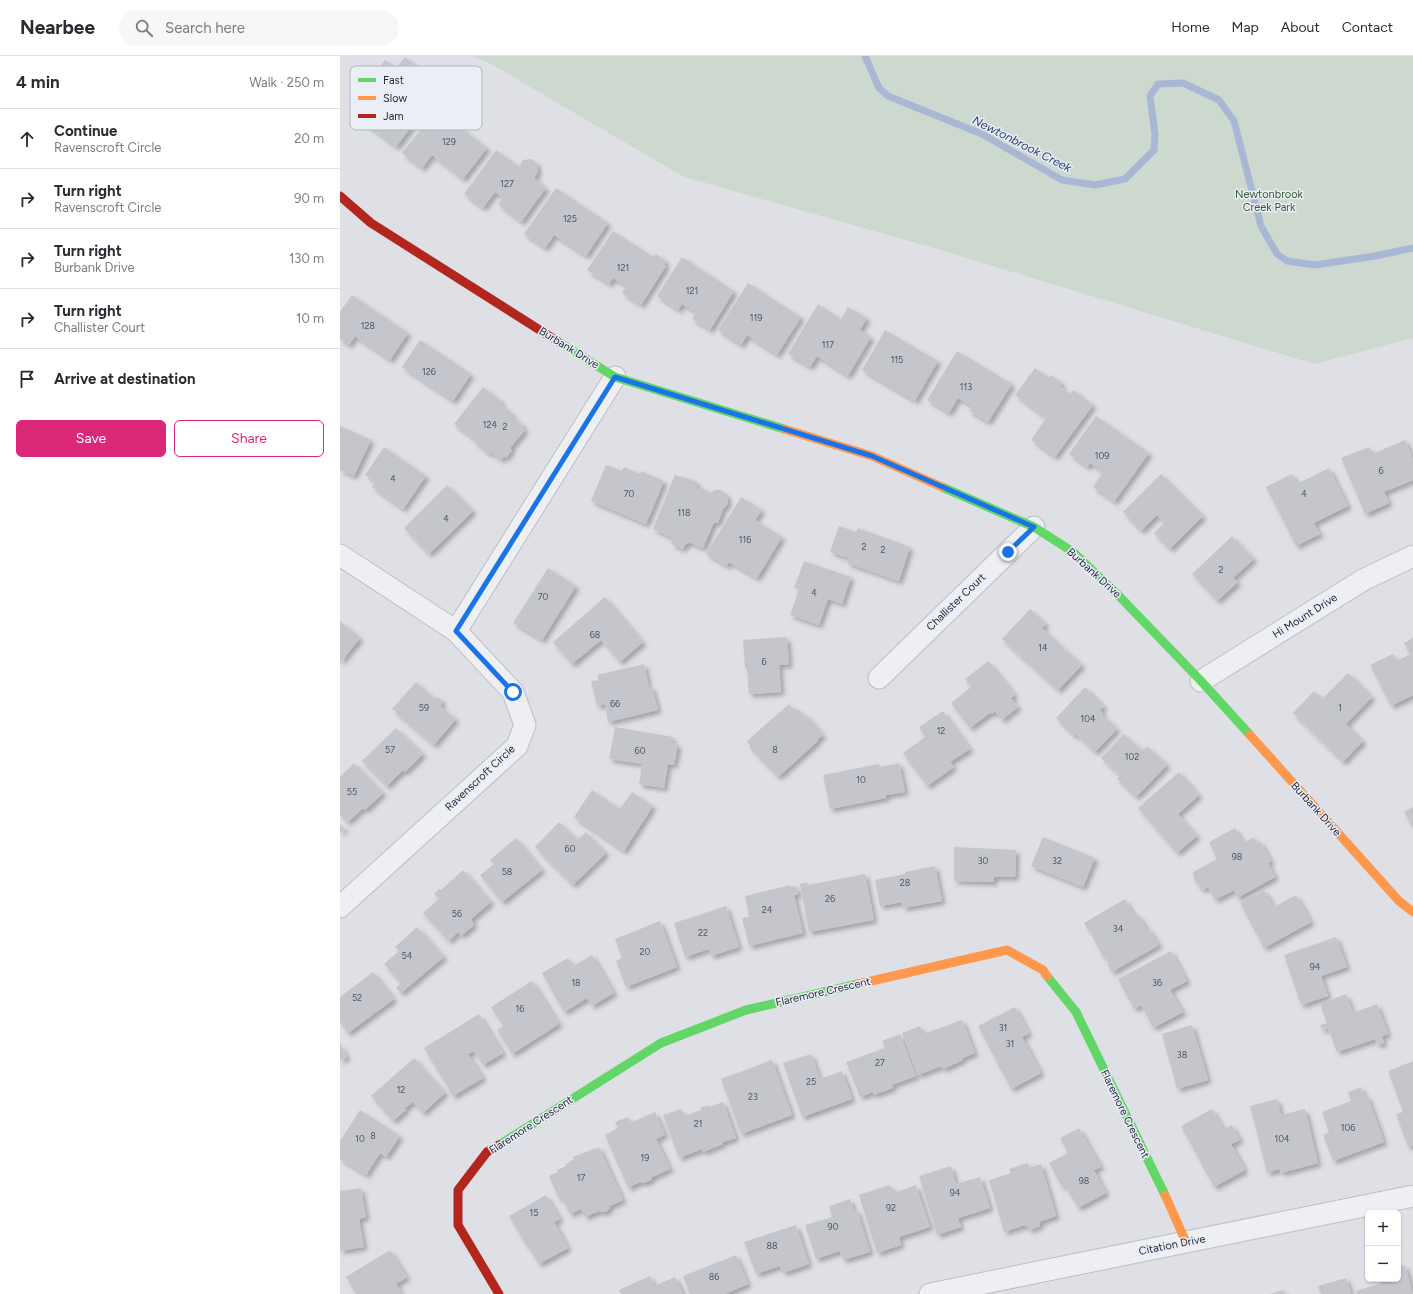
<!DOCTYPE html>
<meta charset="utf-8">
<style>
:root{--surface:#fff;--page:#f7f7f7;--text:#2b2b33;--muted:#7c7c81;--line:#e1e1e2;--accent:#db2777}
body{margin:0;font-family:Figtree,sans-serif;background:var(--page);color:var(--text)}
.controls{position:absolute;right:12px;bottom:12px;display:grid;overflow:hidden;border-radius:6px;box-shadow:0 1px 3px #0004}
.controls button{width:36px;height:36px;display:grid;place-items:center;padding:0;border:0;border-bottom:1px solid var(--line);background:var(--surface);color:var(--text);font:20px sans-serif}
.stop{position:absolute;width:12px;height:12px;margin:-9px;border:3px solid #1a73e8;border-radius:50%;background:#fff}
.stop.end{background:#1a73e8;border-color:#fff;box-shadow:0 1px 4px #0008}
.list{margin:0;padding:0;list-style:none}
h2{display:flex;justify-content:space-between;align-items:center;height:52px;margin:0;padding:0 16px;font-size:17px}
h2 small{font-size:13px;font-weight:400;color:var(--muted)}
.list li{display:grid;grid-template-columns:26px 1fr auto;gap:12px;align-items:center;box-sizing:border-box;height:60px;padding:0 16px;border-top:1px solid var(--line)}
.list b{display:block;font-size:15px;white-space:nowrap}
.list p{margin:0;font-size:13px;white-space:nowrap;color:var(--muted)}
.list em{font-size:13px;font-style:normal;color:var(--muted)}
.actions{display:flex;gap:8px;padding:12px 16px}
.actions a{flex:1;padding:9px 0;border:1px solid var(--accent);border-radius:6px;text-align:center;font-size:14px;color:var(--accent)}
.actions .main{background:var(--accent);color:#fff}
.icon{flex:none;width:22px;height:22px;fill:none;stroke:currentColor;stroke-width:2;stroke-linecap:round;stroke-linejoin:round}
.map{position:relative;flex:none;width:1073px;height:1238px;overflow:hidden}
header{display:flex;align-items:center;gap:24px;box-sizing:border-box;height:56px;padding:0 20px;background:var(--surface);border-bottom:1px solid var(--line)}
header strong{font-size:19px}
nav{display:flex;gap:22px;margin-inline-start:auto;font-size:14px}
.search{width:280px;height:36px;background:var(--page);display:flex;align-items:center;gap:10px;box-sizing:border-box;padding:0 14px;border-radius:22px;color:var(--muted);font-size:15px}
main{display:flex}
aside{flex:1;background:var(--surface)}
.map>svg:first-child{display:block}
.green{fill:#cdd8ce}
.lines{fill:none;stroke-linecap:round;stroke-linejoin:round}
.stream{stroke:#aab7d4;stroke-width:7}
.building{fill:#c4c6cc;filter:url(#shadow)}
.street-casing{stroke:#bdbec3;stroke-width:23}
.street{stroke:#eeeff2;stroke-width:21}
.fast{stroke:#63d668;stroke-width:9}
.slow{stroke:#ff974d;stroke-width:9}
.jam{stroke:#b3261e;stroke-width:9}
.route{stroke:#1a73e8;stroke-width:5}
.labels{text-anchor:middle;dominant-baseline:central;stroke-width:3;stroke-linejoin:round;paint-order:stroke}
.number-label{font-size:9px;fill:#4e5364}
.park-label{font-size:11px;fill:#315c30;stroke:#ebeef5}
.street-label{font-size:11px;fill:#242a3f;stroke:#ebeef5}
.water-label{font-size:12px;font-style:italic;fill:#2b4076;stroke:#ebeef5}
.key{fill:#ebeef5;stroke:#afb3be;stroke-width:1}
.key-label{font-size:11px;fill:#242a3f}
</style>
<header>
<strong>Nearbee</strong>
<div class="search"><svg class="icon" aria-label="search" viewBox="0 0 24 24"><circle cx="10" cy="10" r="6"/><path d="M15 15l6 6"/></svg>Search here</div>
<nav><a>Home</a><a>Map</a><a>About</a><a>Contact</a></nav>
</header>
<main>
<aside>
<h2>4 min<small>Walk · 250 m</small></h2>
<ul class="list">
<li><svg class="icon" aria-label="ahead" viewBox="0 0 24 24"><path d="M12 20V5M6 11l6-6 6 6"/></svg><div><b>Continue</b><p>Ravenscroft Circle</p></div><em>20 m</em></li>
<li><svg class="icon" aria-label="right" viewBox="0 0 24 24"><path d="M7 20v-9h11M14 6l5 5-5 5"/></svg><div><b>Turn right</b><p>Ravenscroft Circle</p></div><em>90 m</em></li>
<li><svg class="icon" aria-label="right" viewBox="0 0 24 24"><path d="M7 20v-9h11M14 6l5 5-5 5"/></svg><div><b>Turn right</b><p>Burbank Drive</p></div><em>130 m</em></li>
<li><svg class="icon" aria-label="right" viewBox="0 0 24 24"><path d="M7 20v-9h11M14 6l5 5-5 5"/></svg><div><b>Turn right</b><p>Challister Court</p></div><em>10 m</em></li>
<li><svg class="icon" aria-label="arrive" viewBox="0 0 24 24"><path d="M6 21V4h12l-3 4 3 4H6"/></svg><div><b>Arrive at destination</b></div></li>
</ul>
<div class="actions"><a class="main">Save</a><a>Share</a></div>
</aside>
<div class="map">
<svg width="1073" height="1238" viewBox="0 0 1073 1238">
<defs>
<filter id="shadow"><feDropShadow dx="3.5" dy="3.5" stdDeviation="2" flood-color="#0004"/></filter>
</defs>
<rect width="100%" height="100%" fill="#dfe0e5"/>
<!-- green -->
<path class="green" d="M132,0H1073V282L974,308L594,192L344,121L151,8Z"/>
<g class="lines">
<!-- stream -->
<path class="stream" d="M525,0L539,32L548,40L642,78L722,124L755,129L785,123L814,94L815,78L810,40L818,28L843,27L879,44L894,65L921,170L937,198L947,205L975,209L1035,200L1073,192"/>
</g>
<!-- building -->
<g class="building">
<path d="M65,1L82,14L73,25L94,41L56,91L27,69L46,44L26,29L45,4L56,12Z"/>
<path d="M97,53L147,92L123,123L92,99L82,112L62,97Z"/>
<path d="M156,94L179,111L183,104L191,103L197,107L198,116L194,122L206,132L181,166L158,148L163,141L155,136L143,152L124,138Z"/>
<path d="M216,132L268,167L246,200L214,179L205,192L184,178Z"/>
<path d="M273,175L313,201L316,198L326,205L324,208L326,210L301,249L282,237L286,230L273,222L269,228L247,214Z"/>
<path d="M342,201L394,235L370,274L352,263L356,256L342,248L338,254L317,240Z"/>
<path d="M408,227L461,261L437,299L407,279L401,289L378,274Z"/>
<path d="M12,239L68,277L50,304L15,280L9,289L0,283V256Z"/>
<path d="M478,248L501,263L508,251L527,262L520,274L531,281L508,320L477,300L470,311L448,298Z"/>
<path d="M545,274L598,305L575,345L522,314Z"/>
<path d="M80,284L131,318L113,345L62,311Z"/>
<path d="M617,295L672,328L648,366L629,355L632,350L618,342L609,357L587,344Z"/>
<path d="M695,312L709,322L711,319L722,327L720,330L730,338L733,334L753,349L715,401L691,384L706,362L675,339Z"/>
<path d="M143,331L162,346L160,348L173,358L171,360L184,370L182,371L185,374L170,392L172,394L166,402L164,400L161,404L150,396L149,398L134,386L135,384L114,368Z"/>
<path d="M756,360L809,397L774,446L753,431L763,416L750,407L747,411L729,398Z"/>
<path d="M0,370L31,384L14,420L0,414Z"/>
<path d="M1065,384L1073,404V424L1044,436L1049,447L1025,458L1001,402L1029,391L1032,398Z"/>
<path d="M44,391L86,420L63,453L32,431L35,426L25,419Z"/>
<path d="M266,409L282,415L284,411L300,418L301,415L324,425L306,468L251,445Z"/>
<path d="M989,412L1008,450L974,467L980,478L956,490L926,431L952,418L957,428Z"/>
<path d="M821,418L863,460L830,493L814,477L824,467L817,459L801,475L783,456Z"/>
<path d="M335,419L340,421L341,420L357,426L356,431L359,433L360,431L370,437L375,434H380L386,438L387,440L388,445L387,449L383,453L378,467L374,466L363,492L349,486L348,488L346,487L343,493L331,488L333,482L313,473Z"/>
<path d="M107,429L133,455L89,498L64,472Z"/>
<path d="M401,441L422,454L415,464L442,481L417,522L389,506L387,510L366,498Z"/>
<path d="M499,470L516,476L518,472L570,491L559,525L507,507L509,502L490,496Z"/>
<path d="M892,480L914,503L893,522L898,526L877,545L852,518Z"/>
<path d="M464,505L511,521L502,548L488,543L479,569L450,559L459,533L454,532Z"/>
<path d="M208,512L236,530L202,584L173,567Z"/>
<path d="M265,541L303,586L280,606L261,584L232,608L213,586Z"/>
<path d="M690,553L706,568L702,572L742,609L718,634L662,583Z"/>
<path d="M0,565L20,582L0,607Z"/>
<path d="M447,581L449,609H439L441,636L409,638L407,612H405L403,584Z"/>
<path d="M1073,582V639L1051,650L1030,609L1053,598L1057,605L1070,598L1064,587Z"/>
<path d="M648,605L675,639L671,642L678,651L662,664L655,655L652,658L651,656L630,672L611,647L631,631L625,623Z"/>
<path d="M304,608L309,632L312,631L318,654L268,666L265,648L257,650L251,625L259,624L257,619Z"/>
<path d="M1008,617L1032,641L1006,668L1023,685L1003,706L953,657L974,635L982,643Z"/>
<path d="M76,626L95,643L97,641L103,645L100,650L116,663L94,689L52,653Z"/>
<path d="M745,631L764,650L760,654L763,658L762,659L777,673L755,696L736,678L734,680L716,662Z"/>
<path d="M449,648L453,653L454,651L457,655L458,653L465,661L467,660L483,679L477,684L478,685L438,721L410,692V689L407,685Z"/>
<path d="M603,655L630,693L610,706L614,711L587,730L563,697L585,681L579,671Z"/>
<path d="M275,671L333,681L332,687L338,688L334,709L328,708L324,732L299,728L302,708L269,703Z"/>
<path d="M56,672L83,698L65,716L63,714L47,730L22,705Z"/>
<path d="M784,678L802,695L807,690L827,709L796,741L777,723L780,719L761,702Z"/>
<path d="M14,707L43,737L25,754L23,752L8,766L0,759V721Z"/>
<path d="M559,707L565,736L546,739V742L490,753L483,719L539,708L540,711Z"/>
<path d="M839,716L859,739L838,758L857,780L837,797L798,752Z"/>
<path d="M252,734L280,753L292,736L313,750L284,795L234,761Z"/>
<path d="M1073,751V772L1064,756Z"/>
<path d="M219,766L237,784L246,776L266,797L233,829L195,791Z"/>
<path d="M0,768L5,773L0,777Z"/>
<path d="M895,772L903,787L914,781L917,787L920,785L931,805L928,807L935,821L897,842L894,834L875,844L868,831L863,834L858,829L854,823L853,816L877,803L869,786Z"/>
<path d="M703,781L755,802L743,831L691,810Z"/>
<path d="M176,782L202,814L162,846L140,819L154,808L150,804Z"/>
<path d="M614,791L676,794L675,821H654V826L614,825Z"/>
<path d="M595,810L602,845L563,852L562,846L540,850L535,824L565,818V816Z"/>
<path d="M123,814L151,846L131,863L134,869L121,880L118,876L109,885L83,857L99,843L94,838L99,833L101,834Z"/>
<path d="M525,818L534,864L469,876L460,828L467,826L468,829Z"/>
<path d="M451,829V831L456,830L458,839H454L463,877L409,890L402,862L409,861L405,840Z"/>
<path d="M924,834L934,851L956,839L971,866L924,892L900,847Z"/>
<path d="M785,843L795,861L799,859L807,874L809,873L819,889L772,916L767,908L769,907L765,900L763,901L752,880H753L750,873L748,874L744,867Z"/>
<path d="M386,850L399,891L371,900L369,893L345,901L334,867Z"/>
<path d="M320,865L337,911L286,931L276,905L282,902L275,883Z"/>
<path d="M77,871L104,901L61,937L56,932L61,927L44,908L59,895L55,891Z"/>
<path d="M996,881L1007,911L981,920L988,940L961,949L944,899Z"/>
<path d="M831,895L847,925L830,934L843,956L813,972L801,949L794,953L778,923Z"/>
<path d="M252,899L274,937L252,950L247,942L224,956L202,917L228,902L233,910Z"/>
<path d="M33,916L54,943L8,977L0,966V941Z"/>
<path d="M192,925L219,968L172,998L157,974L163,970L151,951Z"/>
<path d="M1006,938L1013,957L1037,948L1048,978L1042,980L1044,987L1037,989L1035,983L997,996L988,972L982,974L980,969L987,967L980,948Z"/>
<path d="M675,951L689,977L682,981L701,1017L671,1033L638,970Z"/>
<path d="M139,958L163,997L143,1009L134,995L128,998L143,1022L113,1040L84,992Z"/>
<path d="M622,964L635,997L622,1002L623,1004L603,1013L601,1010L578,1019L562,977L580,970L583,978Z"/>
<path d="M852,969L868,1024L837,1033L822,978Z"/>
<path d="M560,978L576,1020L552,1029L553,1032L533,1039V1036L520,1041L506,1006L545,992L542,985Z"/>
<path d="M0,987L7,1001L0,1005Z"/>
<path d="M471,998L480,1023L502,1015L512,1043L462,1061L443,1007Z"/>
<path d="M74,1002L105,1037L83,1057L73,1046L64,1053L66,1054L53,1065L31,1040Z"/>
<path d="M432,1004L452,1059L401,1078L381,1023Z"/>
<path d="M1073,1005V1089L1068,1091L1056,1058L1063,1056L1048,1015Z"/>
<path d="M1021,1031L1024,1040L1027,1039L1044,1086L993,1105L983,1079L989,1076L982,1056L1011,1045L1008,1036Z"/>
<path d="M937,1043L941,1059L965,1053L978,1107L941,1117L940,1113L927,1117L910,1050Z"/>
<path d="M383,1046L396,1082L383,1086V1088L363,1096L362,1093L339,1102L323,1059L341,1053L344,1060L361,1054L360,1052L368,1049L369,1051Z"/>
<path d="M872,1053L884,1074L892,1069L900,1084L891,1088L905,1114L874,1131L841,1070Z"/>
<path d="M20,1054L60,1080L46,1101L40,1097L26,1119L0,1103V1085Z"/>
<path d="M315,1056L325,1079L316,1083L330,1113L312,1121L311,1124L303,1127L300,1126L288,1132L265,1079L278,1072L275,1066L288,1061L290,1067Z"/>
<path d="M739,1072L761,1111L754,1114L766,1137L738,1152L725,1129L722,1131L709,1107L728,1097L720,1082Z"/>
<path d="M259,1091L283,1144L270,1150L269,1153L266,1156H261L259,1155L245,1161L241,1153L230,1158L222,1142L219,1143L209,1120L218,1116L217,1114L226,1110V1108L234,1103L233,1101Z"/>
<path d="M688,1107L689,1112L701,1108L716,1160L702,1165H701V1166L699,1167L700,1170L689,1174L688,1170L685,1171V1169L664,1176L649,1124L671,1117L669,1113Z"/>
<path d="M611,1110L616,1128L640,1121L650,1152L618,1162L621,1171L597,1179L579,1120Z"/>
<path d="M550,1129L553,1137L576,1129L590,1171L559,1181L561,1189L537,1197L519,1139Z"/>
<path d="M21,1132L26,1161L19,1163L24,1191L0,1195V1135Z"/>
<path d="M206,1139L220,1163L214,1166L228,1192L199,1208L189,1192H188L169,1160Z"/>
<path d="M510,1143L514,1155L517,1154L530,1196L503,1204L500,1195L476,1203L465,1169L492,1161L489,1150Z"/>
<path d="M456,1169L469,1208L443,1217L440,1210L416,1218L404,1186Z"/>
<path d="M50,1194L67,1221L56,1228L62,1238H16L6,1221Z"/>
<path d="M396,1199L408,1228L385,1238H350L343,1220Z"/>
<path d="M1065,1209L1073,1238H1017L1016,1235L1042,1227L1040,1223H1058V1211Z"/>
<path d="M310,1220L314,1230L335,1221L343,1238H281L279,1234Z"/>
<path d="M1006,1222L1011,1238H981L978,1230Z"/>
<path d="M944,1234L945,1238H930Z"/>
</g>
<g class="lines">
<defs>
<g id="street">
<path d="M0,499L116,575L173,636L185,669L177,690L0,851"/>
<path d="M116,575L275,321"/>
<path d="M539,622L694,471"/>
<path d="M861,625L1023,524L1073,500"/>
<path d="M590,1238L1073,1140"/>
</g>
</defs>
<!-- street casing -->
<use href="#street" class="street-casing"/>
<!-- street -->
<use href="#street" class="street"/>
<!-- fast -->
<g class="fast">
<path d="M217,285L275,321L444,373"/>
<path d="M602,431L694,471L733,496L780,541L861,625L910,679"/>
<path d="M707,920L736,956L825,1139"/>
<path d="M159,1089L321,987L406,954L518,928"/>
</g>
<!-- slow -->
<g class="slow">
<path d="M444,373L532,400L602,431"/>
<path d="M910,679L1059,845L1073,856"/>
<path d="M518,928L667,894L703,914L707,920"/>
<path d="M825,1139L846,1186"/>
</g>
<!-- jam -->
<g class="jam">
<path d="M0,140L31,167L217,285"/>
<path d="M159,1089L147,1096L118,1134V1169L159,1238"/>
</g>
</g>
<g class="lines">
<!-- route -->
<path class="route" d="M173,636L116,575L275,321L532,400L694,471L668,496"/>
</g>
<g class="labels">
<!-- number labels -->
<g class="number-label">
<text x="109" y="85">129</text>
<text x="167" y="127">127</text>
<text x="230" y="162">125</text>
<text x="283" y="211">121</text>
<text x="352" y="234">121</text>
<text x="416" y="261">119</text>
<text x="28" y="269">128</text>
<text x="488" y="288">117</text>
<text x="557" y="303">115</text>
<text x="89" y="315">126</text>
<text x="626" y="330">113</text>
<text x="150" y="368">124</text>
<text x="165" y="370">2</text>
<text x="762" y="399">109</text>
<text x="1041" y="414">6</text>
<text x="53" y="422">4</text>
<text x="289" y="437">70</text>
<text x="964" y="437">4</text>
<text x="344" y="456">118</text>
<text x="106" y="462">4</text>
<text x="405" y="483">116</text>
<text x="524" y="490">2</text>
<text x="543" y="493">2</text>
<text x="881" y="513">2</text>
<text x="474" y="536">4</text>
<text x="203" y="540">70</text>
<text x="255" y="578">68</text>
<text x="703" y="591">14</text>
<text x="424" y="605">6</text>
<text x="275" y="647">66</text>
<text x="84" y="651">59</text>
<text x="1000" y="651">1</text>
<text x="748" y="662">104</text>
<text x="601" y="674">12</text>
<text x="50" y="693">57</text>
<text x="435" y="693">8</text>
<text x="300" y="694">60</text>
<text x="792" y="700">102</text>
<text x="521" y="723">10</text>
<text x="12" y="735">55</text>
<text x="230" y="792">60</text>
<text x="897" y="800">98</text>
<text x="643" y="804">30</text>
<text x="717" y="804">32</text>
<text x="167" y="815">58</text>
<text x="565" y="826">28</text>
<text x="490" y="842">26</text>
<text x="427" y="853">24</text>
<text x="117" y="857">56</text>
<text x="778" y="872">34</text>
<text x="363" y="876">22</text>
<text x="305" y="895">20</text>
<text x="67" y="899">54</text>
<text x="975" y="910">94</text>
<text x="236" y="926">18</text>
<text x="817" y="926">36</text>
<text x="17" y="941">52</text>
<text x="180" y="952">16</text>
<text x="663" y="971">31</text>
<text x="670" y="987">31</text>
<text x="842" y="998">38</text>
<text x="540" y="1006">27</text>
<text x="471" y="1025">25</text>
<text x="61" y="1033">12</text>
<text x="413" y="1040">23</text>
<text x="358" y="1067">21</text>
<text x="1008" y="1071">106</text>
<text x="33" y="1079">8</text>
<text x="20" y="1082">10</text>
<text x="942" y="1082">104</text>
<text x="305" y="1101">19</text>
<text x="241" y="1121">17</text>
<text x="744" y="1124">98</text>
<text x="615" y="1136">94</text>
<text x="551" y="1151">92</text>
<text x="194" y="1156">15</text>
<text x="493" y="1170">90</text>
<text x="432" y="1189">88</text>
<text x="374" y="1220">86</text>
</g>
<!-- park labels -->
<g class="park-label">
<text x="929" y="138">Newtonbrook<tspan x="929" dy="13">Creek Park</tspan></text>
</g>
<!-- street labels -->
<g class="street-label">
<text transform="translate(229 292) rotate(32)">Burbank Drive</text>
<text transform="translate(754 517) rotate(42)">Burbank Drive</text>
<text transform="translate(616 546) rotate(-44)">Challister Court</text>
<text transform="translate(965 560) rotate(-32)">Hi Mount Drive</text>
<text transform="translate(140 722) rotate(-43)">Ravenscroft Circle</text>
<text transform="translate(976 753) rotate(48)">Burbank Drive</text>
<text transform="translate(483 936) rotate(-13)">Flaremore Crescent</text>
<text transform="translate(785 1058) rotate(64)">Flaremore Crescent</text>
<text transform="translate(191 1069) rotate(-33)">Flaremore Crescent</text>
<text transform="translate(832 1189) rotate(-11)">Citation Drive</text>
</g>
<!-- water labels -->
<g class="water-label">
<text transform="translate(682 88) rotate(27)">Newtonbrook Creek</text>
</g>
</g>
<!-- legend -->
<rect x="10" y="10" width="132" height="64" rx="6" class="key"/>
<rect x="18" y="22" width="18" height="4" fill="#63d668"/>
<rect x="18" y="40" width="18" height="4" fill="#ff974d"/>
<rect x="18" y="58" width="18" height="4" fill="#b3261e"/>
<g class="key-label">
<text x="43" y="28">Fast</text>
<text x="43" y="46">Slow</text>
<text x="43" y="64">Jam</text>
</g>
</svg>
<div class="controls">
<button>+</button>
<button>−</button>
</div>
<div class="stop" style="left:173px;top:636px"></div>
<div class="stop end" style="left:668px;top:496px"></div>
</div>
</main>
